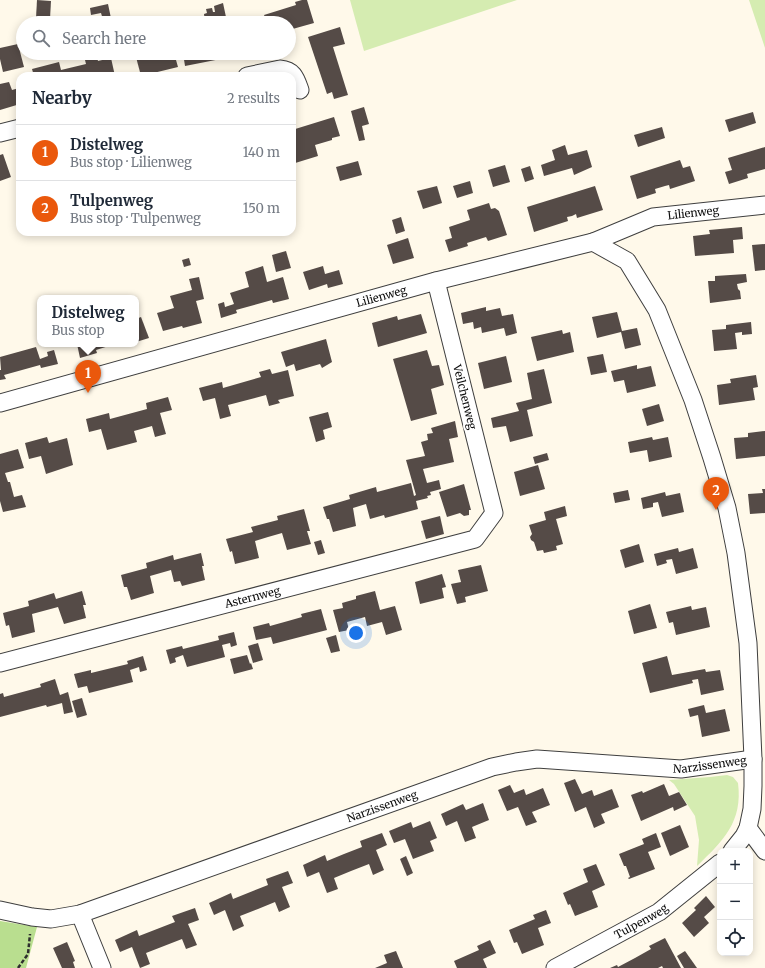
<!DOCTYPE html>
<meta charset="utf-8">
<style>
:root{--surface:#fff;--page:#f2f2f3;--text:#1f2937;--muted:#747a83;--line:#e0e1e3;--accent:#ea580c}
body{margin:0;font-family:Merriweather,serif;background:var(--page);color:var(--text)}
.controls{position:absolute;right:12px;bottom:12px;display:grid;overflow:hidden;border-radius:8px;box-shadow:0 2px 10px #0003}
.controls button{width:36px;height:36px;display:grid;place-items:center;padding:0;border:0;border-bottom:1px solid var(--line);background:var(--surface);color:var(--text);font:20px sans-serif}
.you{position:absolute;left:356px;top:633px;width:14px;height:14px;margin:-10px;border:3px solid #fff;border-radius:50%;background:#1a73e8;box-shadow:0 0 0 6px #1a73e833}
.badge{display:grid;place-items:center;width:26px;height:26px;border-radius:50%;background:var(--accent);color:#fff;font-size:13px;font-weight:700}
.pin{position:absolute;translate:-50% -33px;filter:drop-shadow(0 1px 2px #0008)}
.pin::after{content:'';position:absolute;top:21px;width:14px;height:12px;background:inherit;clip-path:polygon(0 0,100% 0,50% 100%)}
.popup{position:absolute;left:37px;top:295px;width:102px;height:52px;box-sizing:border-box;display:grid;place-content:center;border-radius:8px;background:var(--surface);filter:drop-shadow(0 1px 3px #0005);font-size:13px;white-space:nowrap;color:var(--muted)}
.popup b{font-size:15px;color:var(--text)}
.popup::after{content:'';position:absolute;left:50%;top:100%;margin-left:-8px;border:8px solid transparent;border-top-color:var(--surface)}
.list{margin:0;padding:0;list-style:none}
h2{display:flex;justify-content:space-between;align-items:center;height:52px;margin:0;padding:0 16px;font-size:17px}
h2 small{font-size:13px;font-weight:400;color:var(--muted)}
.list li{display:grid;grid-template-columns:26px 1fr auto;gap:12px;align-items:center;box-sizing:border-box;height:56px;padding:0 16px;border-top:1px solid var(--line)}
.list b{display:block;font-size:15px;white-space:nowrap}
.list p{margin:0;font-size:13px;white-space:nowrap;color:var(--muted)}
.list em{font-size:13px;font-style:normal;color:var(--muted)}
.icon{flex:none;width:22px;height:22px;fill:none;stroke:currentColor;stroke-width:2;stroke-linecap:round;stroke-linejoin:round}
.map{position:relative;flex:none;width:765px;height:968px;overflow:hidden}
.search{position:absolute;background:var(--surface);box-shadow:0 2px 10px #0003;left:16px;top:16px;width:280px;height:44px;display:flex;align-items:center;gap:10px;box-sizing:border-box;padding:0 14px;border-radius:22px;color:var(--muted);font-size:15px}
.panel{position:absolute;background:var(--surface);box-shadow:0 2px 10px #0003;left:16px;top:72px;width:280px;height:164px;border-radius:12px}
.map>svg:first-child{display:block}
.green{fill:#d5ecb1}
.forest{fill:#b9de8f}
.building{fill:#554b47}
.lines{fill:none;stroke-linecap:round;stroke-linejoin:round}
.minor-casing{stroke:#3f3f3f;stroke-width:19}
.path{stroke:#2e2e2e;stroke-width:2.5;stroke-dasharray:4 2;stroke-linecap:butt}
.minor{stroke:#fff;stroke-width:17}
.labels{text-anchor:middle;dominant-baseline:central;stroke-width:4;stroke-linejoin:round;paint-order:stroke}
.street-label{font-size:11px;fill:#0c0c0c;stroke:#fff}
</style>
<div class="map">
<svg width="765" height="968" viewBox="0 0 765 968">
<rect width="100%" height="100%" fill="#fff9ea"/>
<!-- green -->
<g class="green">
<path d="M350,0H517L364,51Z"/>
<path d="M749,0H765V48Z"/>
<path d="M727,775L733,777L738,783C743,822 723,841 697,866L699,840L695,816L674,784L669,780L710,777Z"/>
</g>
<!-- forest -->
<path class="forest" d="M0,921L37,927L26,968H0Z"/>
<!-- building -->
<g class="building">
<path d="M37,0L51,1L50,19L36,18Z"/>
<path d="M302,0H307L314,23L289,30V23H259L266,20L264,15L296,5L295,2Z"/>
<path d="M223,3L226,17L205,22L204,14L207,13L206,9L212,8L213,12H215L214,6Z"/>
<path d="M108,4L112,23H104L101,13L91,15L90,8Z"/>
<path d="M147,16L148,23H121L120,21Z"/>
<path d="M177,17L178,23H172L170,18Z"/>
<path d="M340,27L345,44L333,47L348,95L334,99L332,92L327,94L308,37Z"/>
<path d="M18,44L24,67L3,72L0,59V48Z"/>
<path d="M150,53H174L178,67L141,76L136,57Z"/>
<path d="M183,53H246V54L185,66Z"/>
<path d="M96,54L98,61L111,58L115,76H34L32,69L59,62L61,70L86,64L84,56Z"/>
<path d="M9,82L12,90L19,88L20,104L0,110V84Z"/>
<path d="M364,107L369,124L362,126L365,140L359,141L351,111Z"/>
<path d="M753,112L756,123L729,132L725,120Z"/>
<path d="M334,117L340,136L332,138V140L315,145L318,156L292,164V130Z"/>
<path d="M662,127L665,138L638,147L634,135Z"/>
<path d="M565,145L568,155L587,150L592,167L574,175L572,168L544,176L541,165L555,160L552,150Z"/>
<path d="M765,147V169L747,174L748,178L729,184L725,172L732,170L728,158Z"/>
<path d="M3,154L11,177L0,181V155Z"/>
<path d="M680,160L683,168L690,166L695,181L670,189L669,185L665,186L655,189L656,193L637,199L630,176Z"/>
<path d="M358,161L362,175L340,181L336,167Z"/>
<path d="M505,165L510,182L493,187L488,170Z"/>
<path d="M530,166L534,179L525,182L521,169Z"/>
<path d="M470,181L473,193L457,198L453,186Z"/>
<path d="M437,186L442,203L423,209L417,191Z"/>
<path d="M595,186L603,210L577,218L576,214L572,216L567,217L568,221L534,232L527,207Z"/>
<path d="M489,203L491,209L495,208L499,211L507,235L488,241L486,237L467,243L468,246L449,252L445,240L452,238L449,227L470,220L467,210Z"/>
<path d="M401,217L405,231L396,234L392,220Z"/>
<path d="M742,227L743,239L733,240L734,253L695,256L693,236L710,234L709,230Z"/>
<path d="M408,238L414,258L393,264L387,245Z"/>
<path d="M765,244V270L755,271L752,245Z"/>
<path d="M286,251L291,268L276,272L272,255Z"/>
<path d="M189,258L191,265L184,267L182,260Z"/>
<path d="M263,266L267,282L283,277L289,299L273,303L272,300L236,310L237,313L221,318L218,304L224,302L225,307L234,304L230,293L249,287L245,272Z"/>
<path d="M323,266L325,274L339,270L343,284L328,288L327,284L309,290L303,272Z"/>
<path d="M746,274L747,282L737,284L738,289L740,291L741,299L710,303L708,281H715V276Z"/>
<path d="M199,277L204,299L196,301L202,323L183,328L182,326L163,331L157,313L174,308L170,296L192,290L189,279Z"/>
<path d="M486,307V311L500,308L502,316L513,314L517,333L506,336L504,328L482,333L481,327L474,329L473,322L463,324L461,313Z"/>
<path d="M617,312L622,331L637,328L641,345L625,349L621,332L597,338L592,317Z"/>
<path d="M421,314L427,333L378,347L372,323L397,316L398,320Z"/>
<path d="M141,317L149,338L136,342V319Z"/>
<path d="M751,322L752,334L742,335V332L735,333L737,349L714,351L712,330L726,329V325Z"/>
<path d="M562,330L563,334L570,332L574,352L537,361L531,337Z"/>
<path d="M326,339L332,362L322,368L320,364L296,371L294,364L286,367L281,352Z"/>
<path d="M77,344H115L96,350L97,353L80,358Z"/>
<path d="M36,347L40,359L48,356L47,352L54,350L58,364L41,368L40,365L4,375L6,379L0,380V370H1L0,357Z"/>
<path d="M427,350L432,366L439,365L444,385L431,389L437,414L411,421L393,359Z"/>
<path d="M603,354L607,372L591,375L587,357Z"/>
<path d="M506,356L512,382L484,389L478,363Z"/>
<path d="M637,365V369L651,366L656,386L627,393L624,380L614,382L611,371Z"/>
<path d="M270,369L272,374L288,370L294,396L278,400L280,403L269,406L266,395L228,405L231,416L220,419L215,398L203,401L199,388L222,382L223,388L261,377L259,372Z"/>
<path d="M544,369L552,403L527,410L533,436L510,442L506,426L493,428L491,418L519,411L516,403L532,399L527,373Z"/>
<path d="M756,375L758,387L753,388L755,400L719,405L717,385L731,383L730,379Z"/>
<path d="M168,397L172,410L160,413L166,434L155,437L152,426L134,431L137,442L107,450L101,429L89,432L86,419L109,413L110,419L147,409L146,403Z"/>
<path d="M659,404L664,421L647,426L642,409Z"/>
<path d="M328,412L332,427L323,430L325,439L316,442L309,417Z"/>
<path d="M455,421L458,437L449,439L454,462L423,469L427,483L439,480L441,489L430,492L431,495L427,496L428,498L416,501L418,509L385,518L384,515L370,519L366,504L353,508L356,526L333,532L329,519H327L323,507L350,499L349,495L376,487L377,492L411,483L414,496L416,495L406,460L425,456L421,442L428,440L427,434L433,433L431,428Z"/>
<path d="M765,431V456L736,459L734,438L748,437V433Z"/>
<path d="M47,437L49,443L67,438L73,465L46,474L41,456L29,459L25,443Z"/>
<path d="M652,437L653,440L668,437L672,457L649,462L647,450L630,453L628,442Z"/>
<path d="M18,449L24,468L5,473L8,482H10L14,497L22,495L26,507L3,512L0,501V454Z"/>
<path d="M547,453L549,460L535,464L533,457Z"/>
<path d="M538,465L545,489L520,496L514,472Z"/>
<path d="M464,484L471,510H469V515L464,516L460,513L447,517L439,492Z"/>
<path d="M762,489H765V513L750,514L748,494L763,493Z"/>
<path d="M628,490L630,500L615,503L613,493Z"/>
<path d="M665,492L666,496L680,493L684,512L662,517L658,502L653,503V507L643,509L641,498Z"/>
<path d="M565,506L567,516L556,519L563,544L556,546L557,550L544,553L543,550L537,551L534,542L531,540L530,537L532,534L529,525L546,520L544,512Z"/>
<path d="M304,509L310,531H307L311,544L287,550L282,533L268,537L255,541L259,558L235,564L232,551L230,552L226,539L253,532L251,527L278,520L277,516Z"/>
<path d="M440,516L444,534L426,539L421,521Z"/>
<path d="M321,540L325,553L318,555L314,542Z"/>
<path d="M639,544L644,562L625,568L620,550Z"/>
<path d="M678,548L679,552L693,548L698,568L676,574L672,559L666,560L667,563L657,566L654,554Z"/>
<path d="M201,553L204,566H202L205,580L182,586L180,581L174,582L171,570L150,576L154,593L131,600L127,587H124L121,575L147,568L146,563L173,555L174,560Z"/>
<path d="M481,565L488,591L465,597L466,602L457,604L451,584L461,582L458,570Z"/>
<path d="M442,574L446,587L442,588L444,598L420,604L415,582Z"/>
<path d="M82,591L86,605H83L86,618L64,624L58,607L32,614L35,632L12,638L9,625L6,626L3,613L29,606L28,601L54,593L56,599Z"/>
<path d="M375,591L380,610L395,606L402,630L386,635L382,622L367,626L365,617L347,622L349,630L339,632L333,610L343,608L342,603L356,599V596Z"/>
<path d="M650,604L657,628L634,634L628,611Z"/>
<path d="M691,606L692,610L706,607L710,627L676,635L673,622L669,623L666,612Z"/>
<path d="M321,609L327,630L273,644L271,637L256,640L253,627L269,623L270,626L288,621L302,617L301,614Z"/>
<path d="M234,632L237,645L231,647L230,643L222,645L225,657L187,667L183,655L175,658L176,662L170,664L166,650L182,646L183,649L219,640L218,636Z"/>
<path d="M336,635L340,651L331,653L326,638Z"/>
<path d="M258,643L263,660L253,663L248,646Z"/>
<path d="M247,655L250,664L251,663L253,669L234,674L230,659Z"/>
<path d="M143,656L147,670L140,672L139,667L130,670L133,682L89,693L87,686L78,688L74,674L91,670V673L128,664L127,661Z"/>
<path d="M667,656L672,675L705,669L706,672L720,670L724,690L701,695L698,679L692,680L693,683L650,693L642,663Z"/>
<path d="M55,679L60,695L68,692L73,712L64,714L62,703L47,707L46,705L0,717V694L3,693L4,697L41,687L40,684Z"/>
<path d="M82,698L87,715L77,718L72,701Z"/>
<path d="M704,705L706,713L725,709L730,731L702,737L698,715L690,717L688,709Z"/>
<path d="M575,779L582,794L592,790L594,796L612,789L619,807L601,814L605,823L594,828L586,807L575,812L564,783Z"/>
<path d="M664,784L669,796L679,792L687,805L674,811L673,807L641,821L631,795L642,791L643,793Z"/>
<path d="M510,785L514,793L524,789L526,795L543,788L550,805L532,812L537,822L526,826L518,807L507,811L498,790Z"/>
<path d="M483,803L489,820L472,827L476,838L465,842L457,821L446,826L441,814L463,804L466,810Z"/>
<path d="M430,821L437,838L430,841L434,851L413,859L405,839L394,843L389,831L411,822L413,828Z"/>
<path d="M680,825L689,847L670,856L661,833Z"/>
<path d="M382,833L387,845L376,850L384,870L373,875L369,864L351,871L334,878L338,889L327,893L319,872L307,877L303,865L325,855L327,861L344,854L362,847L360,841Z"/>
<path d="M656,833L661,847L648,852L655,869L629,879L628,878L630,877L626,866H624L619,854L644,844L642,839Z"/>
<path d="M406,856L413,873L407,876L400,859Z"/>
<path d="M596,864L605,885L592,891L598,907L575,916L570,904L568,905L563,893L588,882L583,869Z"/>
<path d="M288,871L293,883L282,887L290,907L279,912L275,902L258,909L240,916L244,926L233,931L225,910L214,915L209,903L231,893L233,899L268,885L266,879Z"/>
<path d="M706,896L715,907L704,917L709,923L694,937L682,923L696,910L694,908Z"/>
<path d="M195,908L199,920L188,924L197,945L186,949L182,939L146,953L150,964L140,968L132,947L120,952L115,940L137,930L139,936L175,922L172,916Z"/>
<path d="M546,910L551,923L538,928L544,945L522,954L517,942L514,943L509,930L535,919L533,915Z"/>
<path d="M665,938L681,968H663L662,966L658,968H610L617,965L618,967L635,958L651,949L649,946Z"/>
<path d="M490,940L496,953L483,959L487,968H457L454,961L479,950L477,946Z"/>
<path d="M67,942L75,961L73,962L75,968H62L53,948Z"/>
<path d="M396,951L403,968H375L387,963L384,955Z"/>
<path d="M685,951L697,968H684L677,956Z"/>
</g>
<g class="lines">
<defs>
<g id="minor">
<path d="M247,76L280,69C294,70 296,79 300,90"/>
<path d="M0,133L20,128"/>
<path d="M593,242L627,261L657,310L693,400L712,458L727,508L736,553L748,643L753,759V786L752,809L748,828L744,836L732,851"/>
<path id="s1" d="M0,403L436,281L593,242L653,217L765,205"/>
<path id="s2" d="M0,663L475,539L494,513L436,281"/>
<path d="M748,828L765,851"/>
<path id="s3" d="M0,910L32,917L51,919L80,914L492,767L516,762L537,759L681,769L753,759"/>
<path d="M80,914L102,968"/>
<path id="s4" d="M555,968L659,912L720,863"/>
</g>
</defs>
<!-- minor casing -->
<use href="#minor" class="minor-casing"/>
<!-- path -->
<path class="path" d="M18,968L28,954L30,934"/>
<!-- minor -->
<use href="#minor" class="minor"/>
</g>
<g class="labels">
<!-- street labels -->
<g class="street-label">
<text stroke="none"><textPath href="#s1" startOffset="720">Lilienweg</textPath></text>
<text stroke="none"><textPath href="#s1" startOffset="396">Lilienweg</textPath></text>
<text transform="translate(465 397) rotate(76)">Veilchenweg</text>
<text stroke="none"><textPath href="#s2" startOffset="261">Asternweg</textPath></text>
<text stroke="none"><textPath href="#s3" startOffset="738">Narzissenweg</textPath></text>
<text stroke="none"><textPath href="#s3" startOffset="402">Narzissenweg</textPath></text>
<text stroke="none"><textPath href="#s4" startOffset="98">Tulpenweg</textPath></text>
</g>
</g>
</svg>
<div class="controls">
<button>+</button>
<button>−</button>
<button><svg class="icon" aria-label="locate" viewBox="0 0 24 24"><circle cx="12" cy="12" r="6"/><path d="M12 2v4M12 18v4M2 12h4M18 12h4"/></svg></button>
</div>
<div class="you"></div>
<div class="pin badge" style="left:88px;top:393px">1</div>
<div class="popup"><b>Distelweg</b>Bus stop</div>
<div class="pin badge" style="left:716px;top:510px">2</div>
<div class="search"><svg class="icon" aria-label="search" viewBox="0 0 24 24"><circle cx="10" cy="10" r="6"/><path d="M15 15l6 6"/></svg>Search here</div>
<section class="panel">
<h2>Nearby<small>2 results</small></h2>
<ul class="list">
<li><span class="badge">1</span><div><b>Distelweg</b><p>Bus stop · Lilienweg</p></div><em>140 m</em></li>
<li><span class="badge">2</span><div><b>Tulpenweg</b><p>Bus stop · Tulpenweg</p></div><em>150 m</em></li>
</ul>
</section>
</div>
